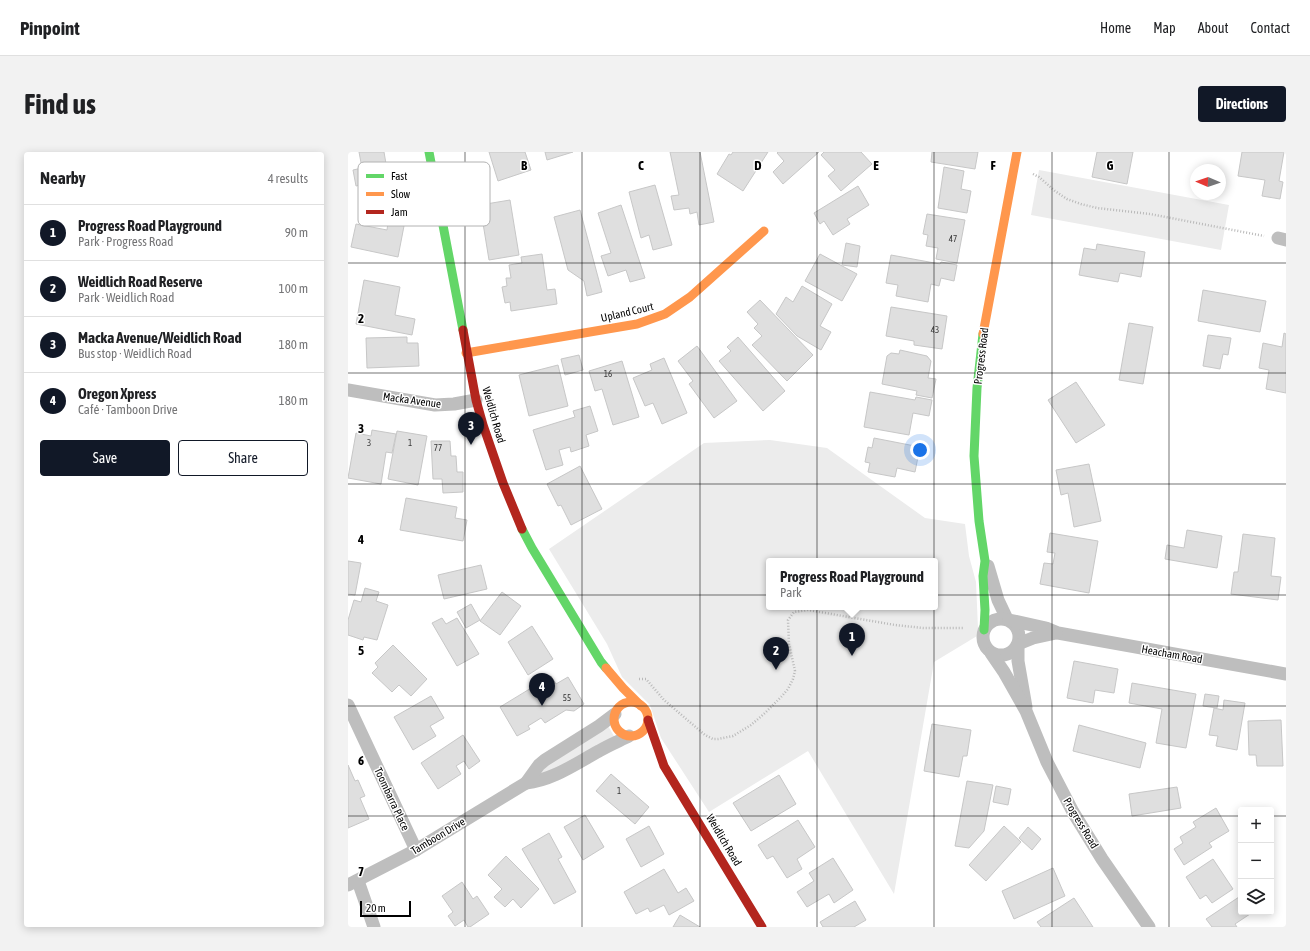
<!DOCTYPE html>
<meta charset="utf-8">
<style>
:root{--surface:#fff;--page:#f2f2f2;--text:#202124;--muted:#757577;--line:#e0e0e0;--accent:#111827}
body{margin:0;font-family:"Asap Condensed",sans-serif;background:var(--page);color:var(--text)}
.controls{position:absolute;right:12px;bottom:12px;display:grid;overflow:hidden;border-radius:4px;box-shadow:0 2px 10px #0003}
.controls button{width:36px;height:36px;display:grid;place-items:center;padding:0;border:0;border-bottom:1px solid var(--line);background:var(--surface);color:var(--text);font:20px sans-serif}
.compass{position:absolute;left:842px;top:12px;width:36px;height:36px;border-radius:50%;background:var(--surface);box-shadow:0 2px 10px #0003;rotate:272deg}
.scale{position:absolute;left:12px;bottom:10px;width:51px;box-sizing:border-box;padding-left:4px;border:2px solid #000;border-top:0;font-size:11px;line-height:14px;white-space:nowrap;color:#000;-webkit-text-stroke:3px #fff;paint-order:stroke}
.you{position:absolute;left:572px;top:298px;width:14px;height:14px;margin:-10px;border:3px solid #fff;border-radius:50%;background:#1a73e8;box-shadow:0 0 0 6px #1a73e833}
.badge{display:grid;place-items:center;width:26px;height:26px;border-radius:50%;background:var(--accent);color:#fff;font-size:13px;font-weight:700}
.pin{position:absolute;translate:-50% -33px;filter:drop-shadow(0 1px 2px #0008)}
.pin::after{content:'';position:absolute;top:21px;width:14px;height:12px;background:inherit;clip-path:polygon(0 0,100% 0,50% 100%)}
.popup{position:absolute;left:418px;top:406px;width:172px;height:52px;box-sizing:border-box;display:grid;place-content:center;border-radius:4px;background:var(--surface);filter:drop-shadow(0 1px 3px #0005);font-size:13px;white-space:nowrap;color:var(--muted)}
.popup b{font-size:15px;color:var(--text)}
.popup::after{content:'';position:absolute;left:50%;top:100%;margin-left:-8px;border:8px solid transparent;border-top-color:var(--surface)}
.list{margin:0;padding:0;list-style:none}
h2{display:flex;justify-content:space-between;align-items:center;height:52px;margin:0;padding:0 16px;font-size:17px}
h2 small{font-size:13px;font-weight:400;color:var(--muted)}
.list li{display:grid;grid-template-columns:26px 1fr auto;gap:12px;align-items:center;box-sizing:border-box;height:56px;padding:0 16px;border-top:1px solid var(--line)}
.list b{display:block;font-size:15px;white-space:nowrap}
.list p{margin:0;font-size:13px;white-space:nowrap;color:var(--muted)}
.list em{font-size:13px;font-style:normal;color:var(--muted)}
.actions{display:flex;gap:8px;padding:12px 16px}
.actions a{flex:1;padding:9px 0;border:1px solid var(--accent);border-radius:4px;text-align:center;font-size:14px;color:var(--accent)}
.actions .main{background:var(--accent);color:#fff}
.icon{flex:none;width:22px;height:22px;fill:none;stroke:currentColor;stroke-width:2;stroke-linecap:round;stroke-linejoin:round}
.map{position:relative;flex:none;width:938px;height:775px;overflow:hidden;border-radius:4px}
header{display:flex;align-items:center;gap:24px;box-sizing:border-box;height:56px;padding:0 20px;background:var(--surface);border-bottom:1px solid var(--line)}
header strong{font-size:19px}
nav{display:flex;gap:22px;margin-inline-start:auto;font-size:14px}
.intro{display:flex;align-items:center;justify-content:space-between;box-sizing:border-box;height:96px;padding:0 24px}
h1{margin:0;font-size:28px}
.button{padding:10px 18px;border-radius:4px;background:var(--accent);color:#fff;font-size:14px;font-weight:700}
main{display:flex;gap:24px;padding:0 24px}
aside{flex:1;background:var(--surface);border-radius:4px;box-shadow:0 2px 10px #0003}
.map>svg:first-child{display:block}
.green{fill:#ececec;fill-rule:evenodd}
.building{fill:#dfdfdf;stroke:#c7c7c7}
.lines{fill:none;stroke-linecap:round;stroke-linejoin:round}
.path{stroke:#b9b9b9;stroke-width:2.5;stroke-dasharray:1 2;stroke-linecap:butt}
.street{stroke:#bebebe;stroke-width:13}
.fast{stroke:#63d668;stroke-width:9}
.slow{stroke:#ff974d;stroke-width:9}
.jam{stroke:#b3261e;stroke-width:9}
.grid{fill:none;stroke:#000;stroke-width:1;stroke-opacity:0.55}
.labels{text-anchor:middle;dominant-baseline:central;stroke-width:3;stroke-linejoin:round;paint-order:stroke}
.number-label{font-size:9px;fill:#383838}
.street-label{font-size:11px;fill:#000;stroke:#fff}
.key{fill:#fff;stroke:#b2b2b2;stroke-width:1}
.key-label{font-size:11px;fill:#000}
.grid-label{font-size:13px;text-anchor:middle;font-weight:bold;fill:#000;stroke:#fff;stroke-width:3;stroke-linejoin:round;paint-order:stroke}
</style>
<header>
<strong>Pinpoint</strong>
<nav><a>Home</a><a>Map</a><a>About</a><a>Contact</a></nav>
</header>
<div class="intro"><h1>Find us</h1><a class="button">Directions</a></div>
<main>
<aside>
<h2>Nearby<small>4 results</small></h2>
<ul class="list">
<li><span class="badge">1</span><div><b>Progress Road Playground</b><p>Park · Progress Road</p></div><em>90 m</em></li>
<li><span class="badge">2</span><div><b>Weidlich Road Reserve</b><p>Park · Weidlich Road</p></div><em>100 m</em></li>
<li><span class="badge">3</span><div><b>Macka Avenue/Weidlich Road</b><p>Bus stop · Weidlich Road</p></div><em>180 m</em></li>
<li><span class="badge">4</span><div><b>Oregon Xpress</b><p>Café · Tamboon Drive</p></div><em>180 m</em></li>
</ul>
<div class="actions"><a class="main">Save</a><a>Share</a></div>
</aside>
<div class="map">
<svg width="938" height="775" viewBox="0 0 938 775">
<rect width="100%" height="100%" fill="#fff"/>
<!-- green -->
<g class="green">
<path d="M691,18L881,53L873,98L683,63Z"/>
<path d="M422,288L479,296L577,366L617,372L621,404L628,430L630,477L629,484L586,510L546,742L460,599L361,660L313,586L302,553L274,525L259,492L201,397L356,291ZM421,409H587V455H421Z"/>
<path d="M259,572L267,586L201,623L193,621V616Z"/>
</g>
<!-- building -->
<g class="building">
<path d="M11,0H36L45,53L21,57L17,32L8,34L5,18L14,16Z"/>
<path d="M141,0H177L183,18L150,29Z"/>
<path d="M197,0H225L199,8Z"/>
<path d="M322,0H352L366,70L351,73L349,60L342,62L341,56L326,58L323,44L331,43Z"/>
<path d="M385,0H420L395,39L369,22L381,2L383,3Z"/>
<path d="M430,0H471L435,32L425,20L436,9L429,1Z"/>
<path d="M476,0H513L524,12L493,39L480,24L487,18L473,3Z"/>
<path d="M584,0H630L627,17L583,10Z"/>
<path d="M749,0H785L779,32L744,25Z"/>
<path d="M894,0H936L931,29L935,30L932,47L914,44L917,28L890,24Z"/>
<path d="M596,15L616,19L613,37L623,39L619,61L590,56Z"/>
<path d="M307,33L324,93L305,98L301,83L293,86L281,40Z"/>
<path d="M510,34L521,53L499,67L502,72L485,83L476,69L472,72L466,61Z"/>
<path d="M162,48L171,103L141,108L132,53Z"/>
<path d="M273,53L297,126L282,130L278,118L260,124L253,104L263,101L250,61Z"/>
<path d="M232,58L254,140L239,144L236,129L220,118L206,65Z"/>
<path d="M579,62L617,68L609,111L588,107L590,96L578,94L580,83L575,82Z"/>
<path d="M40,70L56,74L50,105L3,95L8,72L39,78Z"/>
<path d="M498,91L512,94L509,115L494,113Z"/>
<path d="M749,92L797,100L793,125L772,121L770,130L731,123L736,96L748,98Z"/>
<path d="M194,102L199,138L207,137L209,152L163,159L162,150L157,151L154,135L159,134L158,126H163L161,113L174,111L173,105Z"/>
<path d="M472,102L509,122L494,149L457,129Z"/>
<path d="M543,103L592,112L593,110L609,113L606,129L593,126L591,134L583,132L580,150L548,144L550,133L538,131Z"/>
<path d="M16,128L52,135L47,163L67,167L64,183L8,172Z"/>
<path d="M454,134L484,152L472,174L483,180L473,198L449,184L428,162L438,145L445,150Z"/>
<path d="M855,138L918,149L912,180L850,169Z"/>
<path d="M412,148L465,203L439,229L404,193L414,184L406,176L410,172L399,160Z"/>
<path d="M543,155L599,164L594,197L566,193V189L538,184Z"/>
<path d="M781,171L805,175L795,232L771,228Z"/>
<path d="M936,181L938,182V241L918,237L921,218L911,216L915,191L934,195Z"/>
<path d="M860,183L883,186L880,203L875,202L872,217L855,214Z"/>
<path d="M59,185V191H70L71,214L19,216L18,186Z"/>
<path d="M390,185L437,239L415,259L371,209L383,199L379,195Z"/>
<path d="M349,194L389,249L366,266L341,232L345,229L330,209Z"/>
<path d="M552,198L579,204L583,209L580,226L588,227L584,246L568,243L569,239L534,232L539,204L543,201L551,202Z"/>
<path d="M231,203L235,218L217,223L213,207Z"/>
<path d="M316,206L339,261L314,272L305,251L297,254L285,226L304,218L302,212Z"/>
<path d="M274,209L291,265L265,273L254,237L247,239L241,219Z"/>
<path d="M210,213L220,254L181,264L171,223Z"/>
<path d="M728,230L757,273L728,291L700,248Z"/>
<path d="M522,240L567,248L568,245L584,248L581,264L565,261L561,283L516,275Z"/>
<path d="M242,254L250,279L238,283L241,294L223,300L222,295L211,298L215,313L198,318L185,278L227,265L225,259Z"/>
<path d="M24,278L48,282L44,301L38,300L33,332L0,326L8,281L23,284Z"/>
<path d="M49,279L79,284L70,333L40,327Z"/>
<path d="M526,286L572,295L567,320L549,316L547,325L520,320L522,311L517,310L520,295L524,296Z"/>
<path d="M83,289H102L103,304H108L109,320H115V340L95,341L94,327H85Z"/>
<path d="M741,312L753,369L726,375L720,341L713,343L708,318Z"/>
<path d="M232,314L254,357L223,373L213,353L210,354L199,332Z"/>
<path d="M58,346L109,355L107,366L119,368L115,389L52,378Z"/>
<path d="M839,378L874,384L869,416L817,407L819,393L836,396Z"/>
<path d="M702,381L750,389L741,441L692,432L696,411L705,412L707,401L699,400Z"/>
<path d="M895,382L927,386L923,424L933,425L930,448L883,442L886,420H890Z"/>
<path d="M0,409L13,411L7,443L0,442Z"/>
<path d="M133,413L139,437L96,447L90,423Z"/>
<path d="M17,436L31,440L28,449L40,453L29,488L16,485L15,488L0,483V468L6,448L13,450Z"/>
<path d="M154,440L173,454L152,483L132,469Z"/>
<path d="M123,452L132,468L118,476L109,460Z"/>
<path d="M94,466L98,472L109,466L131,502L109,514L84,471Z"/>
<path d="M184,474L205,507L180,523L160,490Z"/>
<path d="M45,493L79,527L63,544L51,533L44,540L24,521L30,515L27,511Z"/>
<path d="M726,509L770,517L766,541L747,538L745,551L719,546Z"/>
<path d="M203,524L208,532L220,525L236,552L226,559L218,558L197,571L193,566L180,574L182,577L169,584L152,555Z"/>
<path d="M784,531L848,542L838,596L808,591L814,557L781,551Z"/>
<path d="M857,542L871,544L869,556L855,554Z"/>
<path d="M83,544L96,566L82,574L88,584L65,598L46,565Z"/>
<path d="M876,548L897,551L889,598L868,594L870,584L861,583L866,556L875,558Z"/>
<path d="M933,568L935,614H909L908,603H901L900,569Z"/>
<path d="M584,572L623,578L619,604H615L611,625L576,619Z"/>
<path d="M731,573L798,591L792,616L725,599Z"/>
<path d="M115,583L132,609L121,617L116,609L108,614L113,622L90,637L73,611Z"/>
<path d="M0,613L7,629L10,628L17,644L12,646L21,667L0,676Z"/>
<path d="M263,622L301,655L287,672L248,639Z"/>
<path d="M431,623L448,652L403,679L385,651Z"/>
<path d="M619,629L645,633L636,679L621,696L607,694Z"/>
<path d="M648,634L663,637L660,653L645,650Z"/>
<path d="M829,635L833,656L784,664L781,642Z"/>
<path d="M868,656L881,679L861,691L864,695L836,713L826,697L835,691L832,685L848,675L845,670Z"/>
<path d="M237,663L256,695L235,708L216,675Z"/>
<path d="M450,668L467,695L449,707L454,717L439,726L425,704L419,707L410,693Z"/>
<path d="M301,674L316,702L293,715L278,687Z"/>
<path d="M656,674L673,690L638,729L621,713Z"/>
<path d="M680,675L693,687L684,698L671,686Z"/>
<path d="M201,681L214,705L210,707L228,740L206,752L174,697Z"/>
<path d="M158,704L191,737L173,756L165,747L157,755L146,745L154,737L140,723Z"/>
<path d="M485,706L505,738L486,751L481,742L459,755L449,740L466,729L461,721Z"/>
<path d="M865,707L885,737L864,751L858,743L852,747L838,725Z"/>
<path d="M705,716L717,744L666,767L654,739Z"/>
<path d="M316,717L330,741L338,736L346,749L321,763L316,753L302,760L300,756L288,762L276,740Z"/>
<path d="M114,730L125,747L129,744L141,762L122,775H120L116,768L107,774L100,764L105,760L94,744Z"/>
<path d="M891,745L893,749V760H900L902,762L887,772L889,775H864L858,767Z"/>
<path d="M726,746L745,775H693L689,770Z"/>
<path d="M507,749L518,768L506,775H475L472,770Z"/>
<path d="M332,763L352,775H325Z"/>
</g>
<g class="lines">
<!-- path -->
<g class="path">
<path d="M685,22L691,25L707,39L719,47L733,52L749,56L802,62L916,84"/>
<path d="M291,527H298L316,548L357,583L365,587H370L385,584L403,573L417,561L434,544L440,537L445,527L447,519L441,492L440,468L446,460L460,458L547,473L575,476H615"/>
</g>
<!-- street -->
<g class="street">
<path d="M930,86L938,88"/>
<path d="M0,238L87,253L106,252L128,248"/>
<path d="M640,414L650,448L659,467"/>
<circle cx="653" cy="485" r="18"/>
<path d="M661,468L698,476L710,481L938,522"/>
<path d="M670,492L685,486L708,481"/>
<path d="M670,493V509L678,555"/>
<path d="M643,501L656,520L678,559L699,610L725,660L754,707L801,775"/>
<path d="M0,553L68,698"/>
<path d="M178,631C205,628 227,612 251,599C261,593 271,589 281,584"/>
<path d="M10,729L26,775"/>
<path d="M0,733L68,698L178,631L191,613L197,608L251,574L267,562"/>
</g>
<!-- fast -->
<g class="fast">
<path d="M81,0L115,178"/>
<path d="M635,182L629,236L626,304L631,369L637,409L635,424L637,458L636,478"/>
<path d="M174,377L184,396L253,510L258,516"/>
</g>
<!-- slow -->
<g class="slow">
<path d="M635,182L669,0"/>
<path d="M118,201L289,172L317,162L342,145L416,79"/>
<path d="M258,516L275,536L293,554"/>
<circle cx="283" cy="567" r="17"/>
</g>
<!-- jam -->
<g class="jam">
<path d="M115,178L128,248L135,273L155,331L174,377"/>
<path d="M300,568L316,614L414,775"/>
</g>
</g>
<!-- grid -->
<path class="grid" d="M117,0V775M234,0V775M352,0V775M469,0V775M586,0V775M704,0V775M821,0V775M0,111H938M0,221H938M0,332H938M0,443H938M0,554H938M0,664H893M923,664H938"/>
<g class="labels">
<!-- number labels -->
<g class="number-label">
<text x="605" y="87">47</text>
<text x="587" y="178">43</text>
<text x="260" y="222">16</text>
<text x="21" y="291">3</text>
<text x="62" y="291">1</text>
<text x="90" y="296">77</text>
<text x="219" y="546">55</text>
<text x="271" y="639">1</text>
</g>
<!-- street labels -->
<g class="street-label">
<text transform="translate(279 160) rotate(-13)">Upland Court</text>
<text transform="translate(633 204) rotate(-83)">Progress Road</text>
<text transform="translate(64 248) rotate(8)">Macka Avenue</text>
<text transform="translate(146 263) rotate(74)">Weidlich Road</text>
<text transform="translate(824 502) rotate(10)">Heacham Road</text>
<text transform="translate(44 647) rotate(65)">Toombarra Place</text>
<text transform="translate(733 671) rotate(59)">Progress Road</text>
<text transform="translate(90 684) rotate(-31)">Tamboon Drive</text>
<text transform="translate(376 688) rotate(59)">Weidlich Road</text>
</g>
</g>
<!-- legend -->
<rect x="10" y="10" width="132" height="64" rx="6" class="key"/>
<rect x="18" y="22" width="18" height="4" fill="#63d668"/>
<rect x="18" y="40" width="18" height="4" fill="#ff974d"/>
<rect x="18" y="58" width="18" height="4" fill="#b3261e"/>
<g class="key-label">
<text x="43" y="28">Fast</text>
<text x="43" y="46">Slow</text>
<text x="43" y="64">Jam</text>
</g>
<g class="grid-label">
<text x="176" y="18">B</text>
<text x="293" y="18">C</text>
<text x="410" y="18">D</text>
<text x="528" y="18">E</text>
<text x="645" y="18">F</text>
<text x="762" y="18">G</text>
<text x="13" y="171">2</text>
<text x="13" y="281">3</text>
<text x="13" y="392">4</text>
<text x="13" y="503">5</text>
<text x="13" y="613">6</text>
<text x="13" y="724">7</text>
</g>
</svg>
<div class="controls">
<button>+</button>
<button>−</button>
<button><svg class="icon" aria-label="layers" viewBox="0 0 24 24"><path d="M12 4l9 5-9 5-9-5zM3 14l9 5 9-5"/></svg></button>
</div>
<svg class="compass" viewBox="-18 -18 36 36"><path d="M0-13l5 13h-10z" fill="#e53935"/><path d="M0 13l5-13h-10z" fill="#757577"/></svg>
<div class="scale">20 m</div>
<div class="you"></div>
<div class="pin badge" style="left:504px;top:504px">1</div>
<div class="popup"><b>Progress Road Playground</b>Park</div>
<div class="pin badge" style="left:428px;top:518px">2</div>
<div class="pin badge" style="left:123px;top:293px">3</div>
<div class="pin badge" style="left:194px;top:554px">4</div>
</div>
</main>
